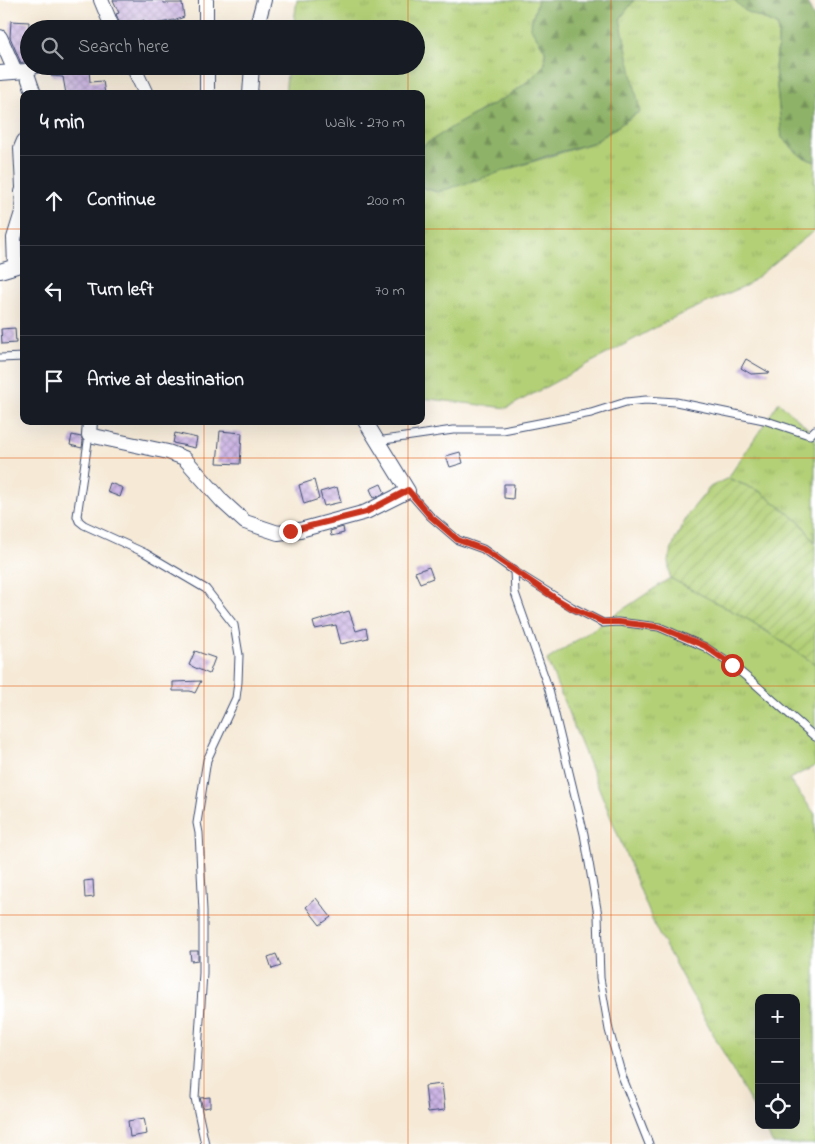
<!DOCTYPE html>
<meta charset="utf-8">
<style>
:root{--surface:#171b24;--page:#20242c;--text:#f1f3f6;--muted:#9ea1a6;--line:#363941}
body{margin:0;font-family:"Indie Flower",sans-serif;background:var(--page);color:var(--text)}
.controls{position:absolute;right:15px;bottom:15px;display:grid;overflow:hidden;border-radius:10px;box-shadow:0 5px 20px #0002}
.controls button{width:45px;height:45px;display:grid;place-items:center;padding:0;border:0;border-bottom:1px solid var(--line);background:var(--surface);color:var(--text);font:25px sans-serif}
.stop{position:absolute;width:15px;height:15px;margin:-11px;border:4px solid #c8321e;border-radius:50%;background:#fff}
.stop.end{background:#c8321e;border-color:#fff;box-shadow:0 1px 5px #0008}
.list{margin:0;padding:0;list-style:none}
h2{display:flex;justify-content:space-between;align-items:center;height:65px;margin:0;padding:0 20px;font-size:21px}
h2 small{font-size:16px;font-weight:400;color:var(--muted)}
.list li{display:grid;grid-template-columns:32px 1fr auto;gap:15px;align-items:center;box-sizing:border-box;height:90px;padding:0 20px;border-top:1px solid var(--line)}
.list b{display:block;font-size:19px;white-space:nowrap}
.list em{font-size:16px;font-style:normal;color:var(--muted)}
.icon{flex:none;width:28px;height:28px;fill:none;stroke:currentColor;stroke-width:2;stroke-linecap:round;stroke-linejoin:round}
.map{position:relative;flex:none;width:815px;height:1144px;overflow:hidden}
.search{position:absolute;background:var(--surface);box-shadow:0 5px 20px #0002;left:20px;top:20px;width:405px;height:55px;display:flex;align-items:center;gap:12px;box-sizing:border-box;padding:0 18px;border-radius:28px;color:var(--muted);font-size:19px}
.panel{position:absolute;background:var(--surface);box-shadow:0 5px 20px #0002;left:20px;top:90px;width:405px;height:335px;border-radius:10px}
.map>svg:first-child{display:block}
.grass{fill:url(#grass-tufts);stroke:#67806a}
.forest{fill:url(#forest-firs);stroke:#547063}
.garden{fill:url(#garden-furrows);stroke:#67806a}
.building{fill:url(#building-cross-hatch)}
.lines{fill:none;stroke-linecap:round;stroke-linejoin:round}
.lane-casing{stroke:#3c4b70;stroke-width:9}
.street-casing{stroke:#3c4b70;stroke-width:16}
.lane{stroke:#fff;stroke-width:7}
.street{stroke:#fff;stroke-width:14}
.route{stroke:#c8321e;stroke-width:6}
.grid{fill:none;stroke:#e8590c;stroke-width:1;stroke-opacity:0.55}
</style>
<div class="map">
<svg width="815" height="1144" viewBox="0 0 815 1144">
<defs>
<pattern id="grass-tufts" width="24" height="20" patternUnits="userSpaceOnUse" patternTransform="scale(1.25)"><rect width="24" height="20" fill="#b3d077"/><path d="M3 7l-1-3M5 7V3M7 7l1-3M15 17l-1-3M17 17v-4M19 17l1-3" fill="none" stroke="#99b369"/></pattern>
<pattern id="forest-firs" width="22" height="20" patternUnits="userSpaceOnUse" patternTransform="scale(1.25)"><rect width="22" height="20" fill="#8eb268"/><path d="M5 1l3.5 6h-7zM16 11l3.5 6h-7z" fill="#739159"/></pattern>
<pattern id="garden-furrows" width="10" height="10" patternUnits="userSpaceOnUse" patternTransform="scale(1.25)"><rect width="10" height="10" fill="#b3d077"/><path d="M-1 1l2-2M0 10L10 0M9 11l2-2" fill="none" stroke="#99b369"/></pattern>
<pattern id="building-cross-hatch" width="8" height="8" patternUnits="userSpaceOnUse" patternTransform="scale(1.25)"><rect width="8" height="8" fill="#ceb6e5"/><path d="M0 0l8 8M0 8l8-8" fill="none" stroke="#a694bd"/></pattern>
</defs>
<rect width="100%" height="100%" fill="#fff"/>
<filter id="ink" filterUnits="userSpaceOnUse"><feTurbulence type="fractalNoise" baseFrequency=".02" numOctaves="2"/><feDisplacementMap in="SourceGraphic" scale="10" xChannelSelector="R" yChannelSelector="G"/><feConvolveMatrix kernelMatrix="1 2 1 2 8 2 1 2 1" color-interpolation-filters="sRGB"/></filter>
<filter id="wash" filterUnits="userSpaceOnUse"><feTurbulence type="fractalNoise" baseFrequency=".0096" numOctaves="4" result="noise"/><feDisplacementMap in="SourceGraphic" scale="20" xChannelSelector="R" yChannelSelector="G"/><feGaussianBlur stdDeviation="1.12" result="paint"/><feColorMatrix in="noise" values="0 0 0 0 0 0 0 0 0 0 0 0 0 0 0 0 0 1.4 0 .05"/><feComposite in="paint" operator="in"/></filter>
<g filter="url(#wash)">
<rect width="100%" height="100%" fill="#f6ead7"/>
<!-- grass -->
<g class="grass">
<path d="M297,0H538L530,27L545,50V64L532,78L511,94L483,109L421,147V94H285L288,66H416V29H293Z"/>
<path d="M634,0H736V2L744,10L778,26V44L775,67L782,138L801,156L815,162V230L747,285L675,317L507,408L421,398V187L437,192L595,142L639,112L620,19Z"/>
<path d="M779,402L815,435V543L801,523L761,492L728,478Z"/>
<path d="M670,578L751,621L815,664V766L789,779L815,814V1144H773L763,1125H796V998H759V1118L656,929L547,660Z"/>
</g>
<!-- forest -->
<g class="forest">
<path d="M538,0H634L620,19L640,111L595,142L550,155L471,182L437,192L421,187V147L452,127L511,94L532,78L545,64V50L530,27Z"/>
<path d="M736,0H806L815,20V162L801,156L782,138L775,67L778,44V26L744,10L735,1Z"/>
</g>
<!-- garden -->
<path class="garden" d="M728,478L761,492L801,523L815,543V664L751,621L670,578L668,560L676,538L689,513L710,487Z"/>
<g id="blocks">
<!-- building -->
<g class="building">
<path d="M113,0H163L164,3H182L184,17L174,21V20L146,26L144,20L122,29L116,14L119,13Z"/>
<path d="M11,21L29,22L27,52H25L26,61L23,62L21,63L10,37Z"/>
<path d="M51,66L89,69L90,82L103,81L105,94H66L63,77L51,76Z"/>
<path d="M15,328L16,343L2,344L1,329Z"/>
<path d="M746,359L770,373L751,374L741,368Z"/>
<path d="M220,431L242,433L240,464L217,463Z"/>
<path d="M175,433L197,438L195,448L173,443Z"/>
<path d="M72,435L81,437L83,441L82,448L70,445Z"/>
<path d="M460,452L463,463L450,467L446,456Z"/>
<path d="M314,480L319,499L304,504L299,485Z"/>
<path d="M110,483L123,488L120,497L107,492Z"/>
<path d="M381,484L385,493L374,498L370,489Z"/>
<path d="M504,484H514L513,499L504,498Z"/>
<path d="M337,487L341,502L324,506L320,492Z"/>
<path d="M343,527L344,533L331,536L330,531Z"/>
<path d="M429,567L433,578L420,583L415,572Z"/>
<path d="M349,611L356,631L366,628L368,638L341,644L336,625L315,629L313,622Z"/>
<path d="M195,651L215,658L209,674L189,665Z"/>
<path d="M201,681L195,693L190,691H173V682Z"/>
<path d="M93,880L94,897L85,898L84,881Z"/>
<path d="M316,898L331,917L320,925L306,907Z"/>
<path d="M190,951H198V960L191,961Z"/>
<path d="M276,954L281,966L272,969L268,957Z"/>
<path d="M442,1084L445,1110L428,1112L425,1086Z"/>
<path d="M210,1097V1107L203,1108L200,1098Z"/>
<path d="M144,1118L147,1134L130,1137L128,1121Z"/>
</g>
</g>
</g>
<g filter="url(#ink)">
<use href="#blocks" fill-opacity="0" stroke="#3c4b70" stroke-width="1"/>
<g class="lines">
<defs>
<g id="lane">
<path d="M0,358L24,357"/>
<path d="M89,435L77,516L79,521L84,525L145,553L206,589L234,625L239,655L238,682L236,698L207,760L197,823L199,833L203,911V973L195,1098L205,1144"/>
<path d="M377,441L453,430H503L591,413L626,402L646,400L676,402L764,420L806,434L810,435L815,430"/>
<path d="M408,491L430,516L458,540L483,549L514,571L572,607L603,623L618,622L659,627L705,647L732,665L755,684L815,737"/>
<path d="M514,571L515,593L549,690L584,834L598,915L600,978L609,1030L622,1076L649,1144"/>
</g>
<g id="street">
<path d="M101,0L113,29"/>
<path d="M206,0V29"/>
<path d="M256,29L264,0"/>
<path d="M0,37L15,71"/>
<path d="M133,66L146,94"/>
<path d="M207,66V94"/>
<path d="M26,71L34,94"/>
<path d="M0,73L26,71L35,66"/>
<path d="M250,94L252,66"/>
<path d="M23,187L21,148L24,141"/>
<path d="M15,266L14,238L23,209L22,192L24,187"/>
<path d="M0,271L23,264"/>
<path d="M90,421L89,435L168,452L184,458L223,502L245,522L278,533L300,530L366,512L408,491L365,421"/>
</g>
</defs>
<!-- lane casing -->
<use href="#lane" class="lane-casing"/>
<!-- street casing -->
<use href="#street" class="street-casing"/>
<!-- lane -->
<use href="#lane" class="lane"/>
<!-- street -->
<use href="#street" class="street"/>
</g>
</g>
<g class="lines" filter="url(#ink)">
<!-- route -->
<path class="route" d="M290,531L366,512L408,490L430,516L458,540L483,549L555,598L572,608L603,622H618L659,627L705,646L732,665"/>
</g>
<!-- grid -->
<path class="grid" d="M204,0V29M408,0V29M611,0V1144M204,66V94M408,66V94M0,229H24M421,229H815M204,421V1144M408,421V1144M0,458H815M0,686H815M0,915H815"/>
</svg>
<div class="controls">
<button>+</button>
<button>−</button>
<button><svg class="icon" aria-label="locate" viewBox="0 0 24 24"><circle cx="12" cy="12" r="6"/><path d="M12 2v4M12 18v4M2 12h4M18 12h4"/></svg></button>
</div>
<div class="stop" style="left:732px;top:665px"></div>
<div class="stop end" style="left:290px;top:531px"></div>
<div class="search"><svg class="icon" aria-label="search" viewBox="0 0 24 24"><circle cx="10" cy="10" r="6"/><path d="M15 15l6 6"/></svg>Search here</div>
<section class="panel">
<h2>4 min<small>Walk · 270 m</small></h2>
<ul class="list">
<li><svg class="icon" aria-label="ahead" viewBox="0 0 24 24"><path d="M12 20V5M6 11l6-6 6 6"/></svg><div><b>Continue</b></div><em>200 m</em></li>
<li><svg class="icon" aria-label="left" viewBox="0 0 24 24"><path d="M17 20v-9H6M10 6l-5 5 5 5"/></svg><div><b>Turn left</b></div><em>70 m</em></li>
<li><svg class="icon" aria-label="arrive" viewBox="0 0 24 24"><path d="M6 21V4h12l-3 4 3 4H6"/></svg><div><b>Arrive at destination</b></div></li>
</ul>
</section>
</div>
